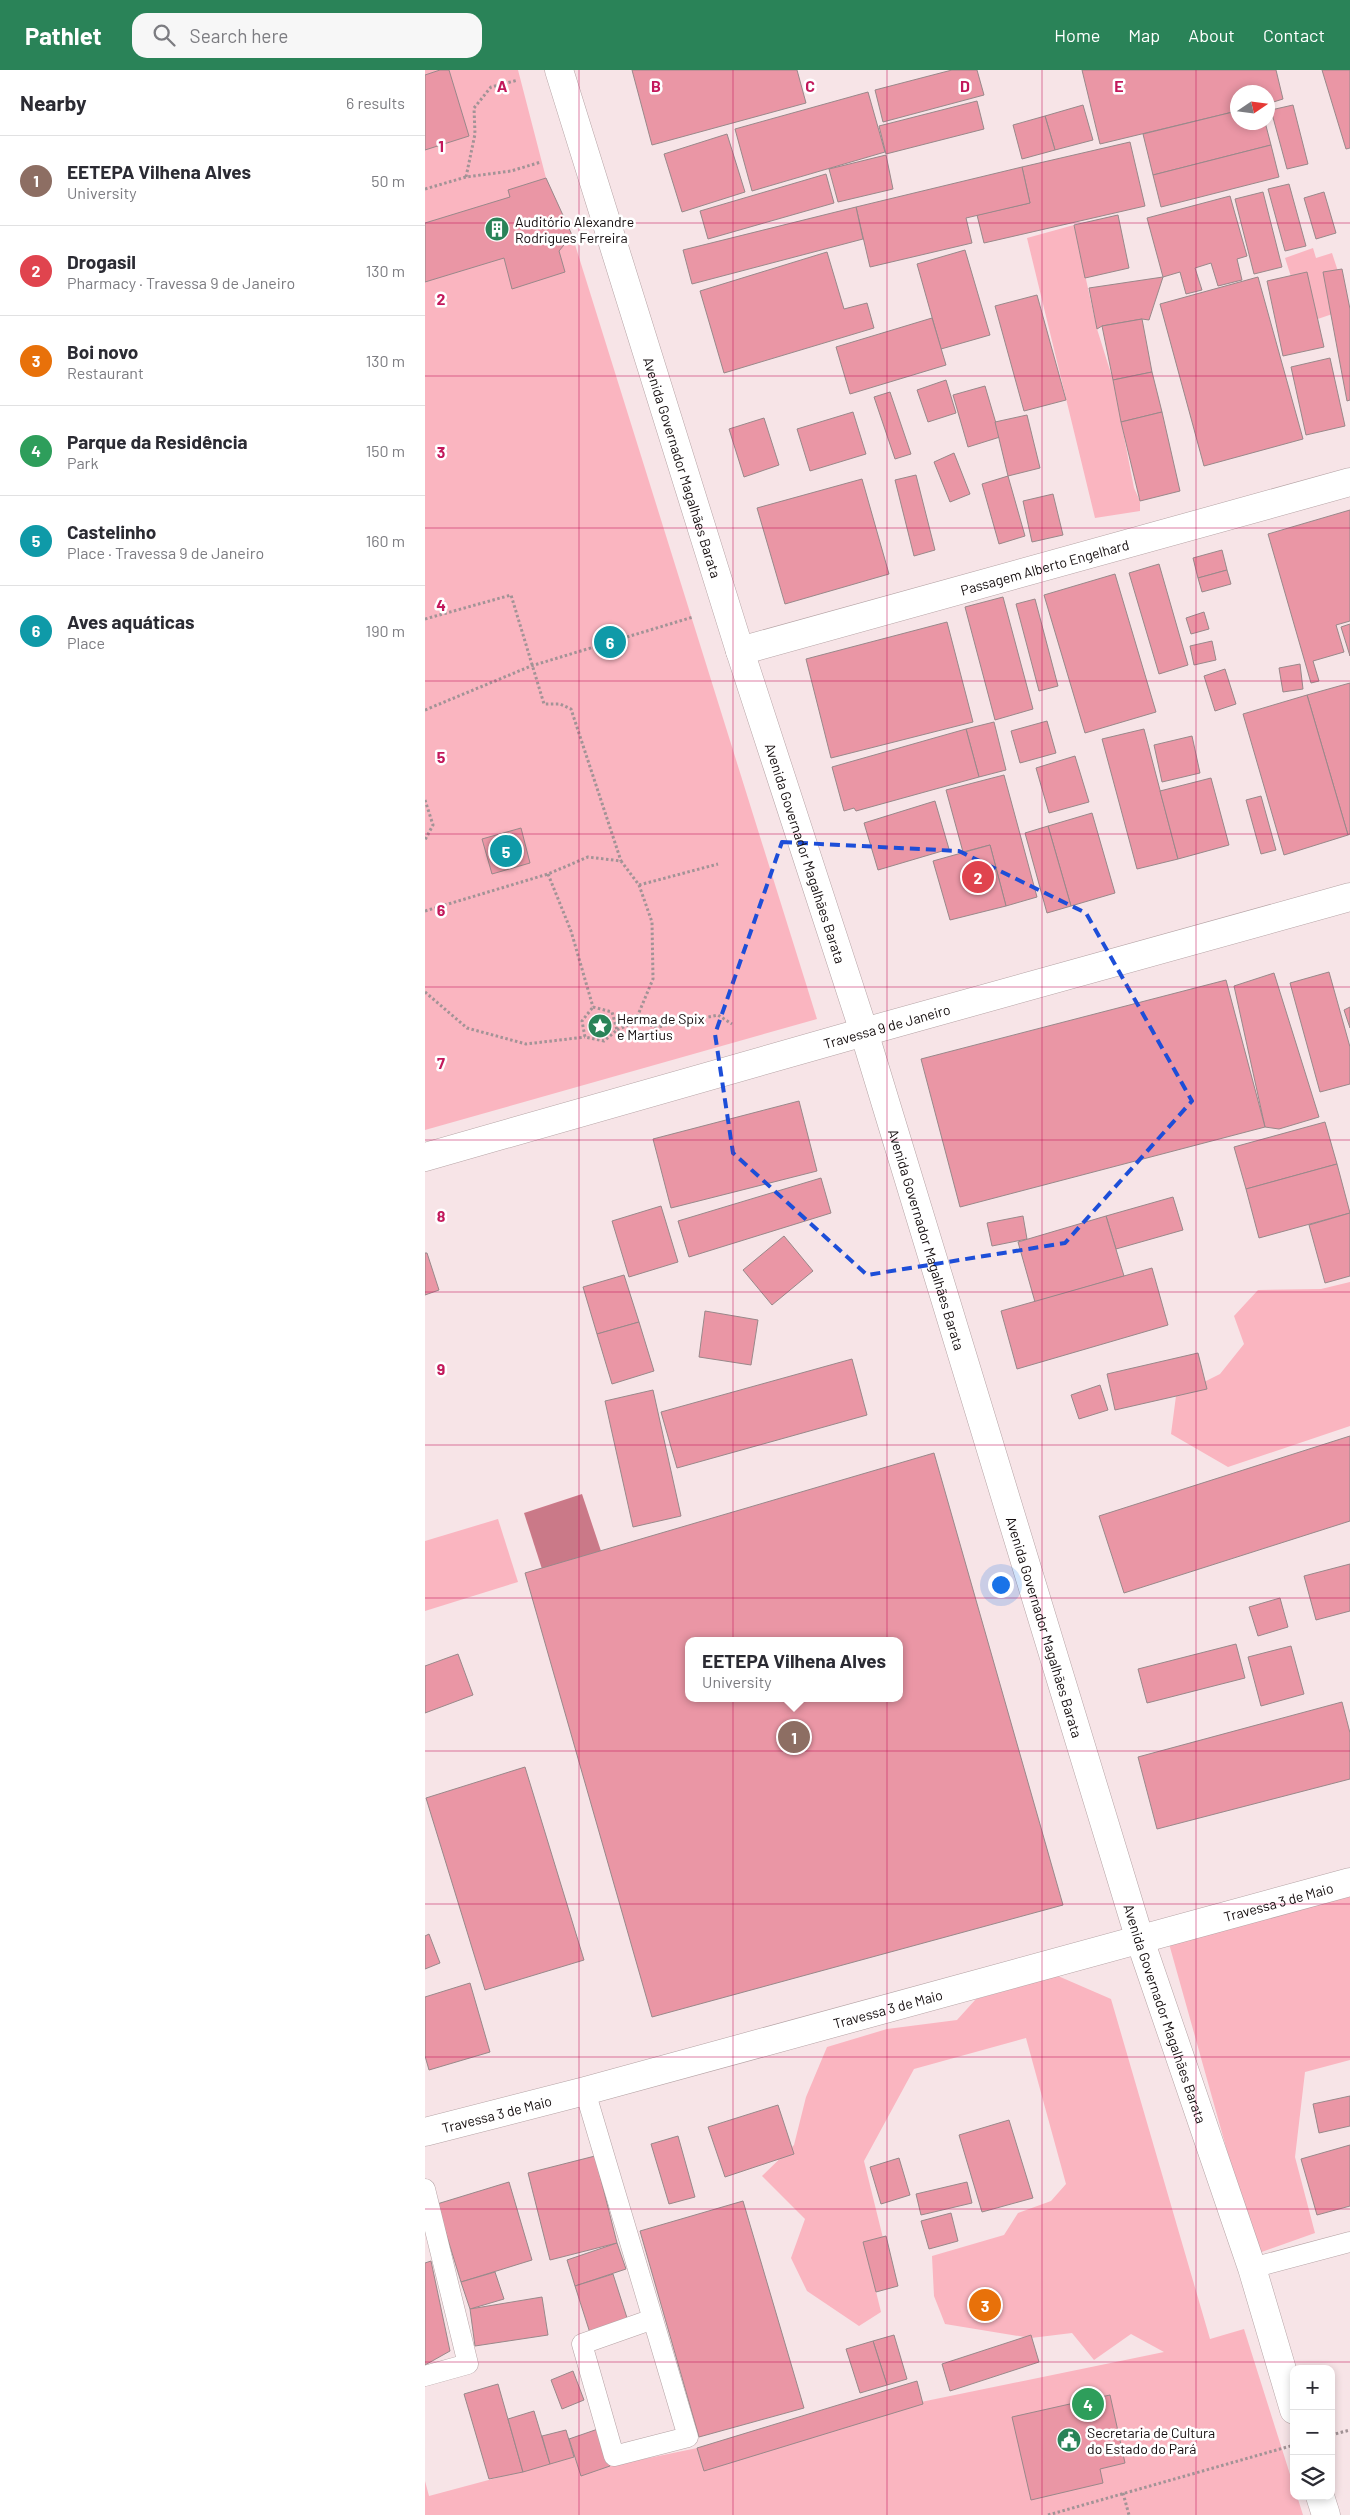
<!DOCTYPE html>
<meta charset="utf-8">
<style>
:root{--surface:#fff;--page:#f7f7f7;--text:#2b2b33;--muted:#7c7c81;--line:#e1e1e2;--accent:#2a8358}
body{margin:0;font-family:Barlow,sans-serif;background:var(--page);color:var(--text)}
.controls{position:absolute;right:15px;bottom:15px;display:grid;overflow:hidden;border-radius:10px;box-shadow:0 2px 8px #0003}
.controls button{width:45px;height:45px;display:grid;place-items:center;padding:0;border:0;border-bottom:1px solid var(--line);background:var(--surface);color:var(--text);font:25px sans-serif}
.compass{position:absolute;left:805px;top:15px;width:45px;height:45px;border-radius:50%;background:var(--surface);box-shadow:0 2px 8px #0003;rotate:77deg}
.you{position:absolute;left:575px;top:1514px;width:18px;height:18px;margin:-12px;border:4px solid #fff;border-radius:50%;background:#1a73e8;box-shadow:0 0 0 8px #1a73e833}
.badge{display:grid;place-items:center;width:32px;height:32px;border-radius:50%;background:var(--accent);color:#fff;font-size:16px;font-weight:700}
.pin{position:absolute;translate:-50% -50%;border:2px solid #fff;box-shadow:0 1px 5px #0006}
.popup{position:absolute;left:260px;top:1567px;width:218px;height:65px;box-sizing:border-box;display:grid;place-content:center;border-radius:10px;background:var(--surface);filter:drop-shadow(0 1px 4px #0005);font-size:16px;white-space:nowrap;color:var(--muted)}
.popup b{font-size:19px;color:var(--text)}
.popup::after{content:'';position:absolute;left:50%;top:100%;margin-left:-10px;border:10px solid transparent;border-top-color:var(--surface)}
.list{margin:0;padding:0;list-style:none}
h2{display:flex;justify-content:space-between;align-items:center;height:65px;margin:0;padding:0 20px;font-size:21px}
h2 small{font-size:16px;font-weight:400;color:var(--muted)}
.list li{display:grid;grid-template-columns:32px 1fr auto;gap:15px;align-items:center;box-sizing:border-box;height:90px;padding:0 20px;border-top:1px solid var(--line)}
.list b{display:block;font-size:19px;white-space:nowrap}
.list p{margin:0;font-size:16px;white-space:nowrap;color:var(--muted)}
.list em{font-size:16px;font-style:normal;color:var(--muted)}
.icon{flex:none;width:28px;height:28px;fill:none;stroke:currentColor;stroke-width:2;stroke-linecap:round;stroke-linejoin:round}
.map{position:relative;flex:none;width:925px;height:2445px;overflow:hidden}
header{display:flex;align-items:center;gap:30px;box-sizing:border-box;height:70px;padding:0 25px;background:var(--accent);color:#fff}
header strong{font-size:24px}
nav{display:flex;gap:28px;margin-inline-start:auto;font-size:18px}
.search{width:350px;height:45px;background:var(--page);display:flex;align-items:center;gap:12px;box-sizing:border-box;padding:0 18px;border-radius:15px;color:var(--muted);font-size:19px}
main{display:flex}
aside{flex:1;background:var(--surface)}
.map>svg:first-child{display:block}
.green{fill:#fab5c0}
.water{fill:#ca7988}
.building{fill:#ea96a5;stroke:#99888a;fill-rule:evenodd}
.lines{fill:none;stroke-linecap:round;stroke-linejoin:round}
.lane-casing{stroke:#b5a3a5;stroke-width:21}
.street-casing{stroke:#b5a3a5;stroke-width:29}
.secondary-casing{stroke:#b5a3a5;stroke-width:29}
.primary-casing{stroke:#b5a3a5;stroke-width:29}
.path{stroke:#a29396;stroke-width:3;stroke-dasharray:2.5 2.5;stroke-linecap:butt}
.lane{stroke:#fff;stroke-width:20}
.street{stroke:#fff;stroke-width:28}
.secondary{stroke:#fff;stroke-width:28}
.primary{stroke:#fff;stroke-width:28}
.marked{fill:none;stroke:#1d4ed8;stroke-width:4;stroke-dasharray:10 6;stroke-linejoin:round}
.grid{fill:none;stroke:#c2185b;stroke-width:1;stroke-opacity:0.55}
.labels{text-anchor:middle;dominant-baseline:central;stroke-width:5;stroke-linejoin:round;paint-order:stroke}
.poi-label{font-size:14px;fill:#140d0e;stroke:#fff;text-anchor:start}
.street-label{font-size:14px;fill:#140d0e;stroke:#fff}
.grid-label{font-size:16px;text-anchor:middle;font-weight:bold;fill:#c2185b;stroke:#fff;stroke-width:5;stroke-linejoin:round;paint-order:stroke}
</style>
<header>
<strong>Pathlet</strong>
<div class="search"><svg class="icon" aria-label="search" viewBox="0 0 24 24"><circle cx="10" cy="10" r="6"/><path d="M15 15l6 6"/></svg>Search here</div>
<nav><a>Home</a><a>Map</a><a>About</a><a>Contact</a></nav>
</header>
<main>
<aside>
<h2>Nearby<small>6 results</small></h2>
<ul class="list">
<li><span class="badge" style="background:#8d6e63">1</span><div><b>EETEPA Vilhena Alves</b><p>University</p></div><em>50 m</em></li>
<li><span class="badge" style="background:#e0444e">2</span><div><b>Drogasil</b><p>Pharmacy · Travessa 9 de Janeiro</p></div><em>130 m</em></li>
<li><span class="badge" style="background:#e8710a">3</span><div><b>Boi novo</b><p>Restaurant</p></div><em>130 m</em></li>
<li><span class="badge" style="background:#2e9e5b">4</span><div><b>Parque da Residência</b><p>Park</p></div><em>150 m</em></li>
<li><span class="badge" style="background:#0f9aa8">5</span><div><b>Castelinho</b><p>Place · Travessa 9 de Janeiro</p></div><em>160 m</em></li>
<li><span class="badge" style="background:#0f9aa8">6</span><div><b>Aves aquáticas</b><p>Place</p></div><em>190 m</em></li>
</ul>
</aside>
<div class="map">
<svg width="925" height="2445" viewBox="0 0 925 2445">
<rect width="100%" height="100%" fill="#f7e4e7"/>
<!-- green -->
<g class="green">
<path d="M0,0H93L121,108L147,165L392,949L0,1060Z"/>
<path d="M649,155L672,259L688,310L709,418L715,431V441L670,448L602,168Z"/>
<path d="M888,178L891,188L907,183L925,238L881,253L860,188Z"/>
<path d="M925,1212V1356L803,1397L746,1364L751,1326L795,1304L819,1274L809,1246L833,1220L896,1219Z"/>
<path d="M73,1449L93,1512L0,1541V1471Z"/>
<path d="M925,1812V1990L880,2002L870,2087L890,2163L831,2184L741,1863Z"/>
<path d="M633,1906L686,1929L785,2269L819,2259L869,2417V2426H872L878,2445H0V2411L4,2426L149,2387L157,2405L185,2396L739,2282L706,2264L669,2290L647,2263L606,2268L520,2254L509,2226L507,2186L579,2165L593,2143L626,2131L641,2114L601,1968L489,1999L439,2091L459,2172H439L456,2242L434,2256L382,2221L366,2188L380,2149L337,2106L369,2075L381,2027L402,1977L462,1959L532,1950L551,1929Z"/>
</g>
<!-- water -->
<path class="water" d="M157,1424L176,1481L117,1499L99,1443Z"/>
<!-- building -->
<g class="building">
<path d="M15,0H24L44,66L0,80V5Z"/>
<path d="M207,0H372L381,33L227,75Z"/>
<path d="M527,0H552L559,25L458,52L450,20Z"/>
<path d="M657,0H851L858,29L842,34V22H812V41L675,74Z"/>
<path d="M897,0H925V78L921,79Z"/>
<path d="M443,22L460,82L327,121L310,59Z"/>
<path d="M552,31L559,59L461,84L454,56Z"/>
<path d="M658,35L668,70L630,80L620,46Z"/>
<path d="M868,35L883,94L862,99L846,40Z"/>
<path d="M812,41V52H840L846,75L728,105L718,64Z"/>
<path d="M620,46L630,80L597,89L588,55Z"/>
<path d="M302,64L320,122L257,142L239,84Z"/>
<path d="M705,72L720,136L559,173L552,145L605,133L597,97Z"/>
<path d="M846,75L854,107L736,137L728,105Z"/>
<path d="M461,85L468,119L413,132L404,99Z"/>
<path d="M597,97L605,133L541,148L547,173L445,197L431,137Z"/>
<path d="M401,104L409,133L283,169L275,141Z"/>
<path d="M121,108L147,165L134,181L140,202L87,219L79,188L0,212V153L85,127L83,120Z"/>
<path d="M864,114L881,176L860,181L843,119Z"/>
<path d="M838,122L857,197L829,204L810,129Z"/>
<path d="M899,122L911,163L891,169L879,128Z"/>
<path d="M805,126L822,186L812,189L817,210L793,216L786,193L770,198L777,220L761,224L755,202L738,207L722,148Z"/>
<path d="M431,137L438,169L267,214L258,180Z"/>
<path d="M693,145L704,198L660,208L649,155Z"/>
<path d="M540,180L565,265L516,279L492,194Z"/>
<path d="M402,182L419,239L442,233L449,258L299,303L275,221Z"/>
<path d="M917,199L925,239V330L922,331L898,202Z"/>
<path d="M882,202L899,277L858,286L842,211Z"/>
<path d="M738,207L724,250L717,249L677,256L672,259L664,218Z"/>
<path d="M833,207L878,369L779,396L735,234Z"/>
<path d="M612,225L641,330L599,341L570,236Z"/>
<path d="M507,248L521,295L425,324L411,277Z"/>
<path d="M717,249L727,302L688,310L677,256Z"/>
<path d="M905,288L920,356L881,365L866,297Z"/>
<path d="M727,302L737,342L696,352L688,310Z"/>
<path d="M521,310L531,343L503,352L492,320Z"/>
<path d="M560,316L575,367L543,377L528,325Z"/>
<path d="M465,322L486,384L470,389L449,327Z"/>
<path d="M428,342L441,384L385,401L372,359Z"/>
<path d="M737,342L755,421L715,431L696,352Z"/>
<path d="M602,345L615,398L583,406L570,352Z"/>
<path d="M339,348L354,395L319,407L304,359Z"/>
<path d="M529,383L545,424L525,432L509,392Z"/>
<path d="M491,405L510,480L489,486L470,410Z"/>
<path d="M583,406L600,466L574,474L557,414Z"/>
<path d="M437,409L464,504L360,534L332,438Z"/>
<path d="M628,424L638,465L607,472L598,431Z"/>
<path d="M925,440V551L911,555L919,582L888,591L894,611L886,613L843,464Z"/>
<path d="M797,480L802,500L773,508L768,488Z"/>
<path d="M734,494L763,595L734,604L704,503Z"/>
<path d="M802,500L806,514L777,522L773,508Z"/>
<path d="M690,504L731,642L660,663L619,525Z"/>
<path d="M578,527L608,639L570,650L540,537Z"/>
<path d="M610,529L633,616L614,621L591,534Z"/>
<path d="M779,542L784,559L766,564L761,548Z"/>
<path d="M522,552L548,652L406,688L381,589Z"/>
<path d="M925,554V586L916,557Z"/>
<path d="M787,571L791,590L769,595L765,576Z"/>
<path d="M875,594L878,619L858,622L854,598Z"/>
<path d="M800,599L811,634L790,641L779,606Z"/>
<path d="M925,613V764L923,765L882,625Z"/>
<path d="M882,625L923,765L859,785L818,644Z"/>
<path d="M622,651L631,683L595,693L586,661Z"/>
<path d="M569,652L581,700L554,707L541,659Z"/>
<path d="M541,659L554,707L431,741L429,738L419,741L407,697Z"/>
<path d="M719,659L753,789L712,799L677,669Z"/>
<path d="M767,666L775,703L737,712L729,675Z"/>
<path d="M650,686L664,732L624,743L611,698Z"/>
<path d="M579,705L612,827L581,836L565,775L538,782L521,720Z"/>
<path d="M786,708L804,775L753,789L735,721Z"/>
<path d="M836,726L851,780L836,784L821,730Z"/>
<path d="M510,731L524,779L453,800L439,753Z"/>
<path d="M667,743L690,823L646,836L623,756Z"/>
<path d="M623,756L646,836L622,843L600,763Z"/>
<path d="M96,758L105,793L67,804L57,769Z"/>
<path d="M565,775L581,836L525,850L508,791Z"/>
<path d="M904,902L925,977V1014L895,1022L865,913Z"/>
<path d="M849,903L894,1047L854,1059L840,1057L809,916Z"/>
<path d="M801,910L840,1057L535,1137L496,989Z"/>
<path d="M925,937V958L919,940Z"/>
<path d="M374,1031L392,1101L246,1138L228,1069Z"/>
<path d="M900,1052L912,1094L821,1119L809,1077Z"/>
<path d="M912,1094L925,1143L834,1168L821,1119Z"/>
<path d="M396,1108L406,1143L264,1187L253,1151Z"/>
<path d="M748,1127L758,1160L691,1179L681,1146Z"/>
<path d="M236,1136L253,1192L204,1207L187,1151Z"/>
<path d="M925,1143V1206L900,1213L884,1155Z"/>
<path d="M598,1146L602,1169L567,1176L562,1153Z"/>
<path d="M681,1146L699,1206L610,1232L593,1172Z"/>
<path d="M359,1166L388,1201L347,1235L318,1200Z"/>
<path d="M0,1183H2L14,1220L0,1225Z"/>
<path d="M727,1198L743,1255L592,1299L576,1241Z"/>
<path d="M199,1205L214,1252L172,1264L158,1217Z"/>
<path d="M280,1241L333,1250L326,1295L274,1287Z"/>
<path d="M214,1252L229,1301L187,1314L172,1264Z"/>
<path d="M773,1283L782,1319L690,1340L682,1304Z"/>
<path d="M427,1289L442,1345L252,1398L236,1342Z"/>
<path d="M675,1315L683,1340L654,1349L646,1325Z"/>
<path d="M228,1320L256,1446L208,1457L180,1331Z"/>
<path d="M925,1366V1451L699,1523L674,1446Z"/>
<path d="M509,1383L638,1835L227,1947L100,1503ZM264,1571H474V1628H264Z"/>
<path d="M925,1494V1541L891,1550L879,1506Z"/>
<path d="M855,1528L863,1557L833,1566L824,1537Z"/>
<path d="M811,1574L820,1608L722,1633L713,1599Z"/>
<path d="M866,1576L879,1624L836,1636L823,1587Z"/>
<path d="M33,1584L48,1625L0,1643V1596Z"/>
<path d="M917,1632L925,1663V1709L732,1759L713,1687Z"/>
<path d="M100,1697L159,1890L60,1920L1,1728Z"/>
<path d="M4,1864L15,1893L0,1899V1866Z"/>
<path d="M45,1913L65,1982L4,2000L0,1986V1927Z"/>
<path d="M925,2026V2056L894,2063L888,2034Z"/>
<path d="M353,2035L369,2084L300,2107L283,2057Z"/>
<path d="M584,2050L608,2128L557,2142L534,2065Z"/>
<path d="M253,2066L270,2127L244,2134L226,2074Z"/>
<path d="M925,2075V2136L892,2145L876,2089Z"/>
<path d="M170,2086L192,2173L125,2190L103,2103Z"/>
<path d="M474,2088L485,2125L456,2134L445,2097Z"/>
<path d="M84,2112L107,2190L36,2212L12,2134Z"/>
<path d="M542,2112L547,2133L496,2145L491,2124Z"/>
<path d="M318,2131L379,2338L274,2367L215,2161Z"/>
<path d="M526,2143L533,2171L504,2179L496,2151Z"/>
<path d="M461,2166L473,2216L451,2222L438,2172Z"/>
<path d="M192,2173L201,2199L150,2216L142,2190Z"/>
<path d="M6,2191L25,2281L0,2295V2193Z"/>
<path d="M70,2202L79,2229L45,2239L36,2212Z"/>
<path d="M188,2204L203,2251L165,2263L150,2216Z"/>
<path d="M117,2227L123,2265L50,2276L45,2239Z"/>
<path d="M469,2265L482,2309L462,2315L448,2271Z"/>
<path d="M606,2265L614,2292L525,2321L517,2294Z"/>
<path d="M448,2271L462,2315L435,2323L421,2279Z"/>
<path d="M148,2301L159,2330L137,2339L126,2310Z"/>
<path d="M492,2311L498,2334L279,2401L272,2378Z"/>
<path d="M73,2314L98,2402L64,2409L39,2324Z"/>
<path d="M685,2325L700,2393L675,2399L678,2413L606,2430L587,2347Z"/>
<path d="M109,2341L125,2394L98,2402L83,2349Z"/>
<path d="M173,2359L185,2396L156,2406L144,2369Z"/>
<path d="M141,2360L149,2387L125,2394L117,2366Z"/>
</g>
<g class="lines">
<defs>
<g id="lane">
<path d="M160,2021L263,2367L189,2386L157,2274L228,2249"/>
<path d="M0,2119L43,2294L0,2306"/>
<path d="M827,2198L925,2172"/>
</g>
<g id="street">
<path id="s1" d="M315,581L925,412"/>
<path id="s2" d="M0,2062L160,2021L925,1812"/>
</g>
<g id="secondary">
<path id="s3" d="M0,1087L439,962L925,827"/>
</g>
<g id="primary">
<path id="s4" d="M134,0L315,581L439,962L715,1870L827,2198L869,2340"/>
<path d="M895,2426L901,2445"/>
</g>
</defs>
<!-- lane casing -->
<use href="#lane" class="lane-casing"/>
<!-- street casing -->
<use href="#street" class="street-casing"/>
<!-- secondary casing -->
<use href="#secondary" class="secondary-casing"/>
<!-- primary casing -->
<use href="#primary" class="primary-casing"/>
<!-- path -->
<g class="path">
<path d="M41,107L50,64L49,38L66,17L93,10"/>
<path d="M0,119L41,107L86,101L116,92"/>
<path d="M0,549L86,525L119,634H135L146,639L196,791"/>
<path d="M0,640L106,596L268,547"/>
<path d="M0,730L8,755L0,770"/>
<path d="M123,804L146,861L168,937"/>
<path d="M214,815L293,794"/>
<path d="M0,841L123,804L163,787L196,791L214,815L227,852L228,909L210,952L192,960"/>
<path d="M0,922L42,958L101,974L160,967"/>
<path d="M168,937L187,942L192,960L179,971L160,967L157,951Z"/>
<path d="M210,952L233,957L293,945L307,954"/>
<path d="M906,2365L925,2360"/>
<path d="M698,2423L704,2445"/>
<path d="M623,2445L869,2375"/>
</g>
<!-- lane -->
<use href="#lane" class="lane"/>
<!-- street -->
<use href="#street" class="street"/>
<!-- secondary -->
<use href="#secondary" class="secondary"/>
<!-- primary -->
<use href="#primary" class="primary"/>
</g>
<!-- marked area -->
<path class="marked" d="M357,772L534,781L661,843L767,1031L640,1173L442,1205L308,1083L290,964Z"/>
<!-- grid -->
<path class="grid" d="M154,0V2445M308,0V2445M462,0V2445M617,0V2445M771,0V2445M0,153H925M0,306H925M0,458H925M0,611H925M0,764H925M0,917H925M0,1070H925M0,1222H925M0,1375H925M0,1528H925M0,1681H925M0,1834H925M0,1987H925M0,2139H925M0,2292H925"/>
<!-- icons -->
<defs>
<symbol id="building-disc" viewBox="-11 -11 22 22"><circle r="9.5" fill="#2a8358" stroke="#fff"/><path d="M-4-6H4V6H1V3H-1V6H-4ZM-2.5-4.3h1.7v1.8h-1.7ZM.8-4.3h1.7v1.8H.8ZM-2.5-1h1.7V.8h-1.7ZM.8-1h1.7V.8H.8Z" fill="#fff"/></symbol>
<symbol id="sight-disc" viewBox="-11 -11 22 22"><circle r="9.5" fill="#2a8358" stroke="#fff"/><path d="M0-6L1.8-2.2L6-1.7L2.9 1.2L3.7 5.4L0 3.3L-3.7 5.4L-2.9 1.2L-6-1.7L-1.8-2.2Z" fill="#fff"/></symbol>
<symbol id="civic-disc" viewBox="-11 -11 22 22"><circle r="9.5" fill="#2a8358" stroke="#fff"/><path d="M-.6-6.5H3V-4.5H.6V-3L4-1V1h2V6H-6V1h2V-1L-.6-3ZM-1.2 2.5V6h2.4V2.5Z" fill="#fff"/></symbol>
</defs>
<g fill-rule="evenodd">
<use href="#building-disc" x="58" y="145" width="28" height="28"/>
<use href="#sight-disc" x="161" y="942" width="28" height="28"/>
<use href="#civic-disc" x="630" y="2356" width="28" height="28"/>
</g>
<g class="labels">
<!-- poi labels -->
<g class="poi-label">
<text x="90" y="151">Auditório Alexandre<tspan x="90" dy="16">Rodrigues Ferreira</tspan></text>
<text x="192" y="948">Herma de Spix<tspan x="192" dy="16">e Martius</tspan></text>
<text x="662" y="2362">Secretaria de Cultura<tspan x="662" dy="16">do Estado do Pará</tspan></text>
</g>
<!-- street labels -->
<g class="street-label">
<text stroke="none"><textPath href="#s4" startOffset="416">Avenida Governador Magalhães Barata</textPath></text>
<text stroke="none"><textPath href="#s1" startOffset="316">Passagem Alberto Engelhard</textPath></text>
<text stroke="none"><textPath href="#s4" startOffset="821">Avenida Governador Magalhães Barata</textPath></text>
<text stroke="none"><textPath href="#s3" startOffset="480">Travessa 9 de Janeiro</textPath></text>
<text stroke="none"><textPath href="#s4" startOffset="1226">Avenida Governador Magalhães Barata</textPath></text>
<text stroke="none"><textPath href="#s4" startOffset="1631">Avenida Governador Magalhães Barata</textPath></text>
<text stroke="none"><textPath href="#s2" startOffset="884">Travessa 3 de Maio</textPath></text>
<text stroke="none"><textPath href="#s2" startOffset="479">Travessa 3 de Maio</textPath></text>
<text stroke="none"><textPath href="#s4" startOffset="2036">Avenida Governador Magalhães Barata</textPath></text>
<text stroke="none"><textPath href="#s2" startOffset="74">Travessa 3 de Maio</textPath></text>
</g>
</g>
<g class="grid-label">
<text x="77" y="22">A</text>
<text x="231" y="22">B</text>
<text x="385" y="22">C</text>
<text x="540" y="22">D</text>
<text x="694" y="22">E</text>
<text x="16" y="82">1</text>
<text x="16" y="235">2</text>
<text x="16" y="388">3</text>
<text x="16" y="541">4</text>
<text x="16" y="693">5</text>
<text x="16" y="846">6</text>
<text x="16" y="999">7</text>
<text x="16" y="1152">8</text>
<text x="16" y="1305">9</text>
</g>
</svg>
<div class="controls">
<button>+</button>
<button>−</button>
<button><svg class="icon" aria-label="layers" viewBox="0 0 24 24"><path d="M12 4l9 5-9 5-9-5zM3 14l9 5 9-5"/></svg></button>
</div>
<svg class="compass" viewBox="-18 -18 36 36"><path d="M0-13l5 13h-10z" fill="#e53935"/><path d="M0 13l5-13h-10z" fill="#7c7c81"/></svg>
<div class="you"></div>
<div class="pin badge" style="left:369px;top:1667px;background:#8d6e63">1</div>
<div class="popup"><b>EETEPA Vilhena Alves</b>University</div>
<div class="pin badge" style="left:553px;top:807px;background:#e0444e">2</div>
<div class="pin badge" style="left:560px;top:2235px;background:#e8710a">3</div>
<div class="pin badge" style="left:663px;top:2334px;background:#2e9e5b">4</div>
<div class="pin badge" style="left:81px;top:781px;background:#0f9aa8">5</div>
<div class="pin badge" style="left:185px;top:572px;background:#0f9aa8">6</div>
</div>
</main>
